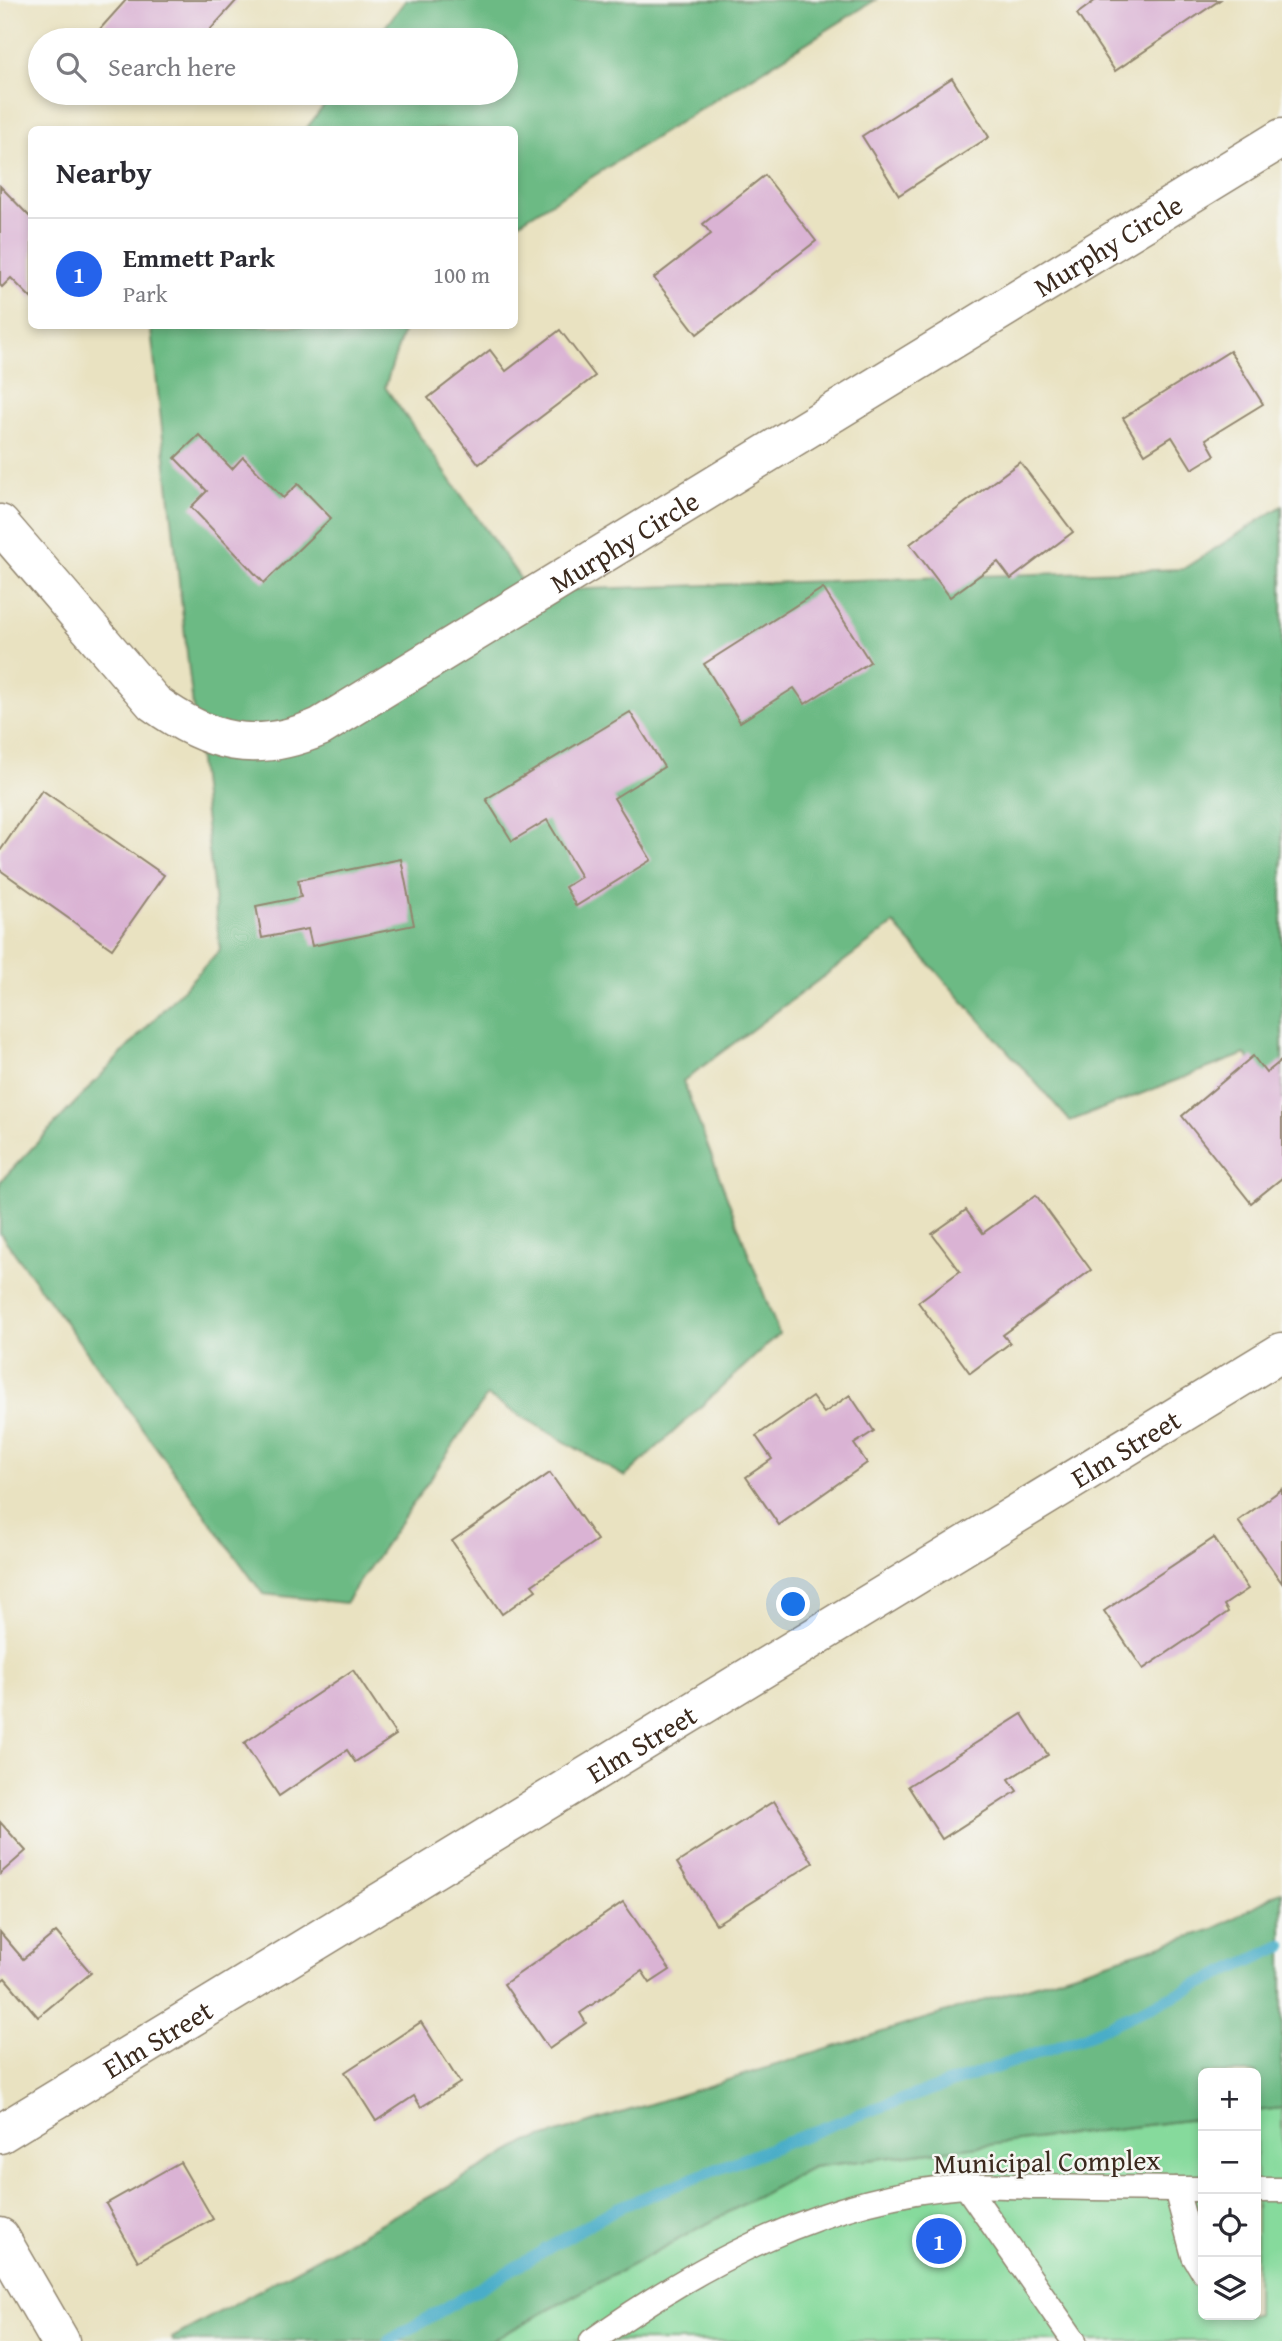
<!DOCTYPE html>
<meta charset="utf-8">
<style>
:root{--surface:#fff;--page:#f2f2f3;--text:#2b2b33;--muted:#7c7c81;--line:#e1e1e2;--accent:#2563eb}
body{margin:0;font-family:"Gentium Book Plus",serif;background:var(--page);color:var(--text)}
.controls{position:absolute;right:21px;bottom:21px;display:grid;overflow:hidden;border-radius:10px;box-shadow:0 4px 10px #0003}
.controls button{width:63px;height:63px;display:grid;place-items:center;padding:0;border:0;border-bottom:2px solid var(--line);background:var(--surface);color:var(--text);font:35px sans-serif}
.you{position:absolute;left:794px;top:1605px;width:24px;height:24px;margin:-18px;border:5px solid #fff;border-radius:50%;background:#1a73e8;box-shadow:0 0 0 10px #1a73e833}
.badge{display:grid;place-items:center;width:46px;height:46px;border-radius:50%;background:var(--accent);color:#fff;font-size:23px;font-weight:700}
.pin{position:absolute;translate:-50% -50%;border:4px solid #fff;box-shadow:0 2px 7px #0006}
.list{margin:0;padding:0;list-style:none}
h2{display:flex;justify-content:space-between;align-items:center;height:91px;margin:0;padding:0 28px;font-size:30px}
h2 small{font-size:23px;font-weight:400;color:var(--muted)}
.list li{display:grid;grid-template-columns:46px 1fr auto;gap:21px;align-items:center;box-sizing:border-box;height:112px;padding:0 28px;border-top:2px solid var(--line)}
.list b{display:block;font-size:26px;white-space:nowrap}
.list p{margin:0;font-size:23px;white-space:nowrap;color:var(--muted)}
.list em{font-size:23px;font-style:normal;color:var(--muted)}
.icon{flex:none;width:38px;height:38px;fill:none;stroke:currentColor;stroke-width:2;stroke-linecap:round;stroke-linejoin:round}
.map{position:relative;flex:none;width:1282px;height:2341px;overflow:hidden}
.search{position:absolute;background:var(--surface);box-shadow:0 4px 10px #0003;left:28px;top:28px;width:490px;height:77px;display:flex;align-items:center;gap:18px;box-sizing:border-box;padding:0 24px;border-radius:38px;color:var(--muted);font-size:26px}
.panel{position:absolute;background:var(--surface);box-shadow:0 4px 10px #0003;left:28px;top:126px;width:490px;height:203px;border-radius:10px}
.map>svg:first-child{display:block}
.green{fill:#86da9c;stroke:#60825d;stroke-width:2}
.forest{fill:#6cba84;stroke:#547251;stroke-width:2}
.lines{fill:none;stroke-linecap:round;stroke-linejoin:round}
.stream{stroke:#49adc8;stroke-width:12}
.building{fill:#dab3d4}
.service-casing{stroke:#928670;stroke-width:27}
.minor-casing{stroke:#928670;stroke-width:41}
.secondary-casing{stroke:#928670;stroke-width:41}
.service{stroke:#fff;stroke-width:24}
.minor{stroke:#fff;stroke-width:38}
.secondary{stroke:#fff;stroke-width:38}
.labels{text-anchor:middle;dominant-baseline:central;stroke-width:5;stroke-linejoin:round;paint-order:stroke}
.street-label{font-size:28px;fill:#3b2a1e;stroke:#f6f6f2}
</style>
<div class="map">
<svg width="1282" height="2341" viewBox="0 0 1282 2341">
<rect width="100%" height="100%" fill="#f6f6f2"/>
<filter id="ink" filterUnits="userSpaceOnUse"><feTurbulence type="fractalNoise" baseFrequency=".0143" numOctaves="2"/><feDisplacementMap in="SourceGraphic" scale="14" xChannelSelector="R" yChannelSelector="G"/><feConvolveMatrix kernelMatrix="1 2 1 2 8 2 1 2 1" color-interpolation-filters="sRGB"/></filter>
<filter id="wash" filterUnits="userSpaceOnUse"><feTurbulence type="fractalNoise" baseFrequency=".00686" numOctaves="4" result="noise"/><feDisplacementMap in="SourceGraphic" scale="28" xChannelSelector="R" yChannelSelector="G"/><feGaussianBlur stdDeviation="1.57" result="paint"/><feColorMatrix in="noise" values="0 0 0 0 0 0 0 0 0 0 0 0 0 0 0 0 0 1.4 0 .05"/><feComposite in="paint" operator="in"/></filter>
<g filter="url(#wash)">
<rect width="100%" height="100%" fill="#e9e2c1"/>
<!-- green -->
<path class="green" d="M1282,2108V2341H491L812,2167L1203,2118V2315H1256V2111Z"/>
<!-- forest -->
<g class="forest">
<path d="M406,0H875L515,225L514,130L306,129L334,93H506V40H375Z"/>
<path d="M154,326H405L385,387L529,591L1183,569L1282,506V1098L1245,1054L1070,1121L894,924L683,1081L779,1334L625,1477L487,1396L345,1603L263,1594L0,1233V1182L220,950L151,330Z"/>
<path d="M1282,1891V2108L1256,2111V2073H1203V2118L812,2167L491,2341H173L172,2338L528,2142L1214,1929Z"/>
</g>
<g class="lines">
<!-- stream -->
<path class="stream" d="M389,2341L617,2208L860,2114L1082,2038L1282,1946"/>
</g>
<g id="blocks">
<!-- building -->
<g class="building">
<path d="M126,0H237L201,40H112L100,29Z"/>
<path d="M1096,0H1220L1115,71L1077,14Z"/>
<path d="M952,78L989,137L899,195L862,136Z"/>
<path d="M765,175L816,241L697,334L654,278L711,234L703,224Z"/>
<path d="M0,186L32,219V299L11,278L2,287L0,285Z"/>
<path d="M560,330L595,376L479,464L428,398L490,350L506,371Z"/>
<path d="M1230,351L1263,404L1206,439L1215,455L1192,469L1172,437L1145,454L1123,418Z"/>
<path d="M199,435L232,469L243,457L283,498L298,484L331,518L264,583L191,507L207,491L175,458Z"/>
<path d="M1020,462L1073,532L1011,579L998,562L950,597L910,544Z"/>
<path d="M823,588L870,662L805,704L794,688L740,722L704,664Z"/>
<path d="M630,712L664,767L614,798L651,860L576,906L565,887L581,877L547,820L512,841L486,799Z"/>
<path d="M42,790L164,875L112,949L0,870V851Z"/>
<path d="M401,859L414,925L312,946L308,929L262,938L256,906L301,897L298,880Z"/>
<path d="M1253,1056L1266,1073L1282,1060V1178L1251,1203L1182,1116Z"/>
<path d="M1036,1195L1091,1270L1003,1335L1010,1343L970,1373L918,1302L960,1271L932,1234L966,1210L983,1233Z"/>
<path d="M850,1395L874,1431L854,1444L867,1463L779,1525L746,1477L772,1459L756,1436L812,1397L824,1413Z"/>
<path d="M550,1473L597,1540L532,1585L536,1590L502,1614L452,1541Z"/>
<path d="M1282,1489V1583L1238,1521Z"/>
<path d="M1214,1538L1248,1589L1224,1605L1228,1612L1143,1669L1104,1611Z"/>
<path d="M353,1670L396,1735L355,1762L347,1750L279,1796L244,1743Z"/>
<path d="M1022,1714L1048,1755L1009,1779L1017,1791L942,1839L908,1786Z"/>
<path d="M774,1801L813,1863L716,1924L677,1863Z"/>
<path d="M0,1822L26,1851L0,1874Z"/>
<path d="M623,1902L670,1970L650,1983L642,1971L580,2013L586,2023L549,2049L504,1984Z"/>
<path d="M0,1932L23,1959L56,1932L91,1973L38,2017L5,1978L0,1982Z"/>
<path d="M421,2022L460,2083L421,2107L414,2096L376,2121L345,2072Z"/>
<path d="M180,2162L213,2219L138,2261L106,2204Z"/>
</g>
</g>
</g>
<g filter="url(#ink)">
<use href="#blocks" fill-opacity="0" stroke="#928670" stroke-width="2"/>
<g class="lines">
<defs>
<g id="service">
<path d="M966,2186L1074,2341"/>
<path d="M1176,2189L1194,2256L1203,2271"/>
<path d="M1256,2190H1282"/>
<path d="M592,2341C701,2263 827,2196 964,2186C991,2184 1018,2187 1044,2187C1097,2188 1150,2189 1203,2189"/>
</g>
<g id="minor">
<path id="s1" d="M0,524L154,703C209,743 255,755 320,727L1282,138"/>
<path id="s2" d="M0,2134L1282,1352"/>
</g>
<path id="secondary" d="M0,2237L60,2341"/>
</defs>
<!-- service casing -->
<use href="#service" class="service-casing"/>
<!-- minor casing -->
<use href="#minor" class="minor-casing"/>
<!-- secondary casing -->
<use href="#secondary" class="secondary-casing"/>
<!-- service -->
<use href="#service" class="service"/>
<!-- minor -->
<use href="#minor" class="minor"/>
<!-- secondary -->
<use href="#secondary" class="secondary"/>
</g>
</g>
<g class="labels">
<!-- street labels -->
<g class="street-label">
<text stroke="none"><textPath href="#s1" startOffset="1337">Murphy Circle</textPath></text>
<text stroke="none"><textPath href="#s1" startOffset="770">Murphy Circle</textPath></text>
<text stroke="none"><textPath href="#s2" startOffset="1318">Elm Street</textPath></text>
<text stroke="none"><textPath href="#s2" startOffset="751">Elm Street</textPath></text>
<text stroke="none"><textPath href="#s2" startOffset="184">Elm Street</textPath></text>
<text transform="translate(1047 2161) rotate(-1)">Municipal Complex</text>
</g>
</g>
</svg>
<div class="controls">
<button>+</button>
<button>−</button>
<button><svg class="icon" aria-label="locate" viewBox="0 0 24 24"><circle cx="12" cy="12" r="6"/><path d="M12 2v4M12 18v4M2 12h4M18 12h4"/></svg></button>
<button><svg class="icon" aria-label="layers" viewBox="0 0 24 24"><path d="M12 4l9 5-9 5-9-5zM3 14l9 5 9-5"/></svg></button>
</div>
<div class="you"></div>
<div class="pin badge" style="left:939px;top:2241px">1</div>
<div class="search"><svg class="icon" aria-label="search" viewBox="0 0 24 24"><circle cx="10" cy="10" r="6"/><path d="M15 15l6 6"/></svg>Search here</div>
<section class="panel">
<h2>Nearby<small></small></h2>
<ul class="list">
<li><span class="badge">1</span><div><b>Emmett Park</b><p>Park</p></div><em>100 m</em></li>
</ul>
</section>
</div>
